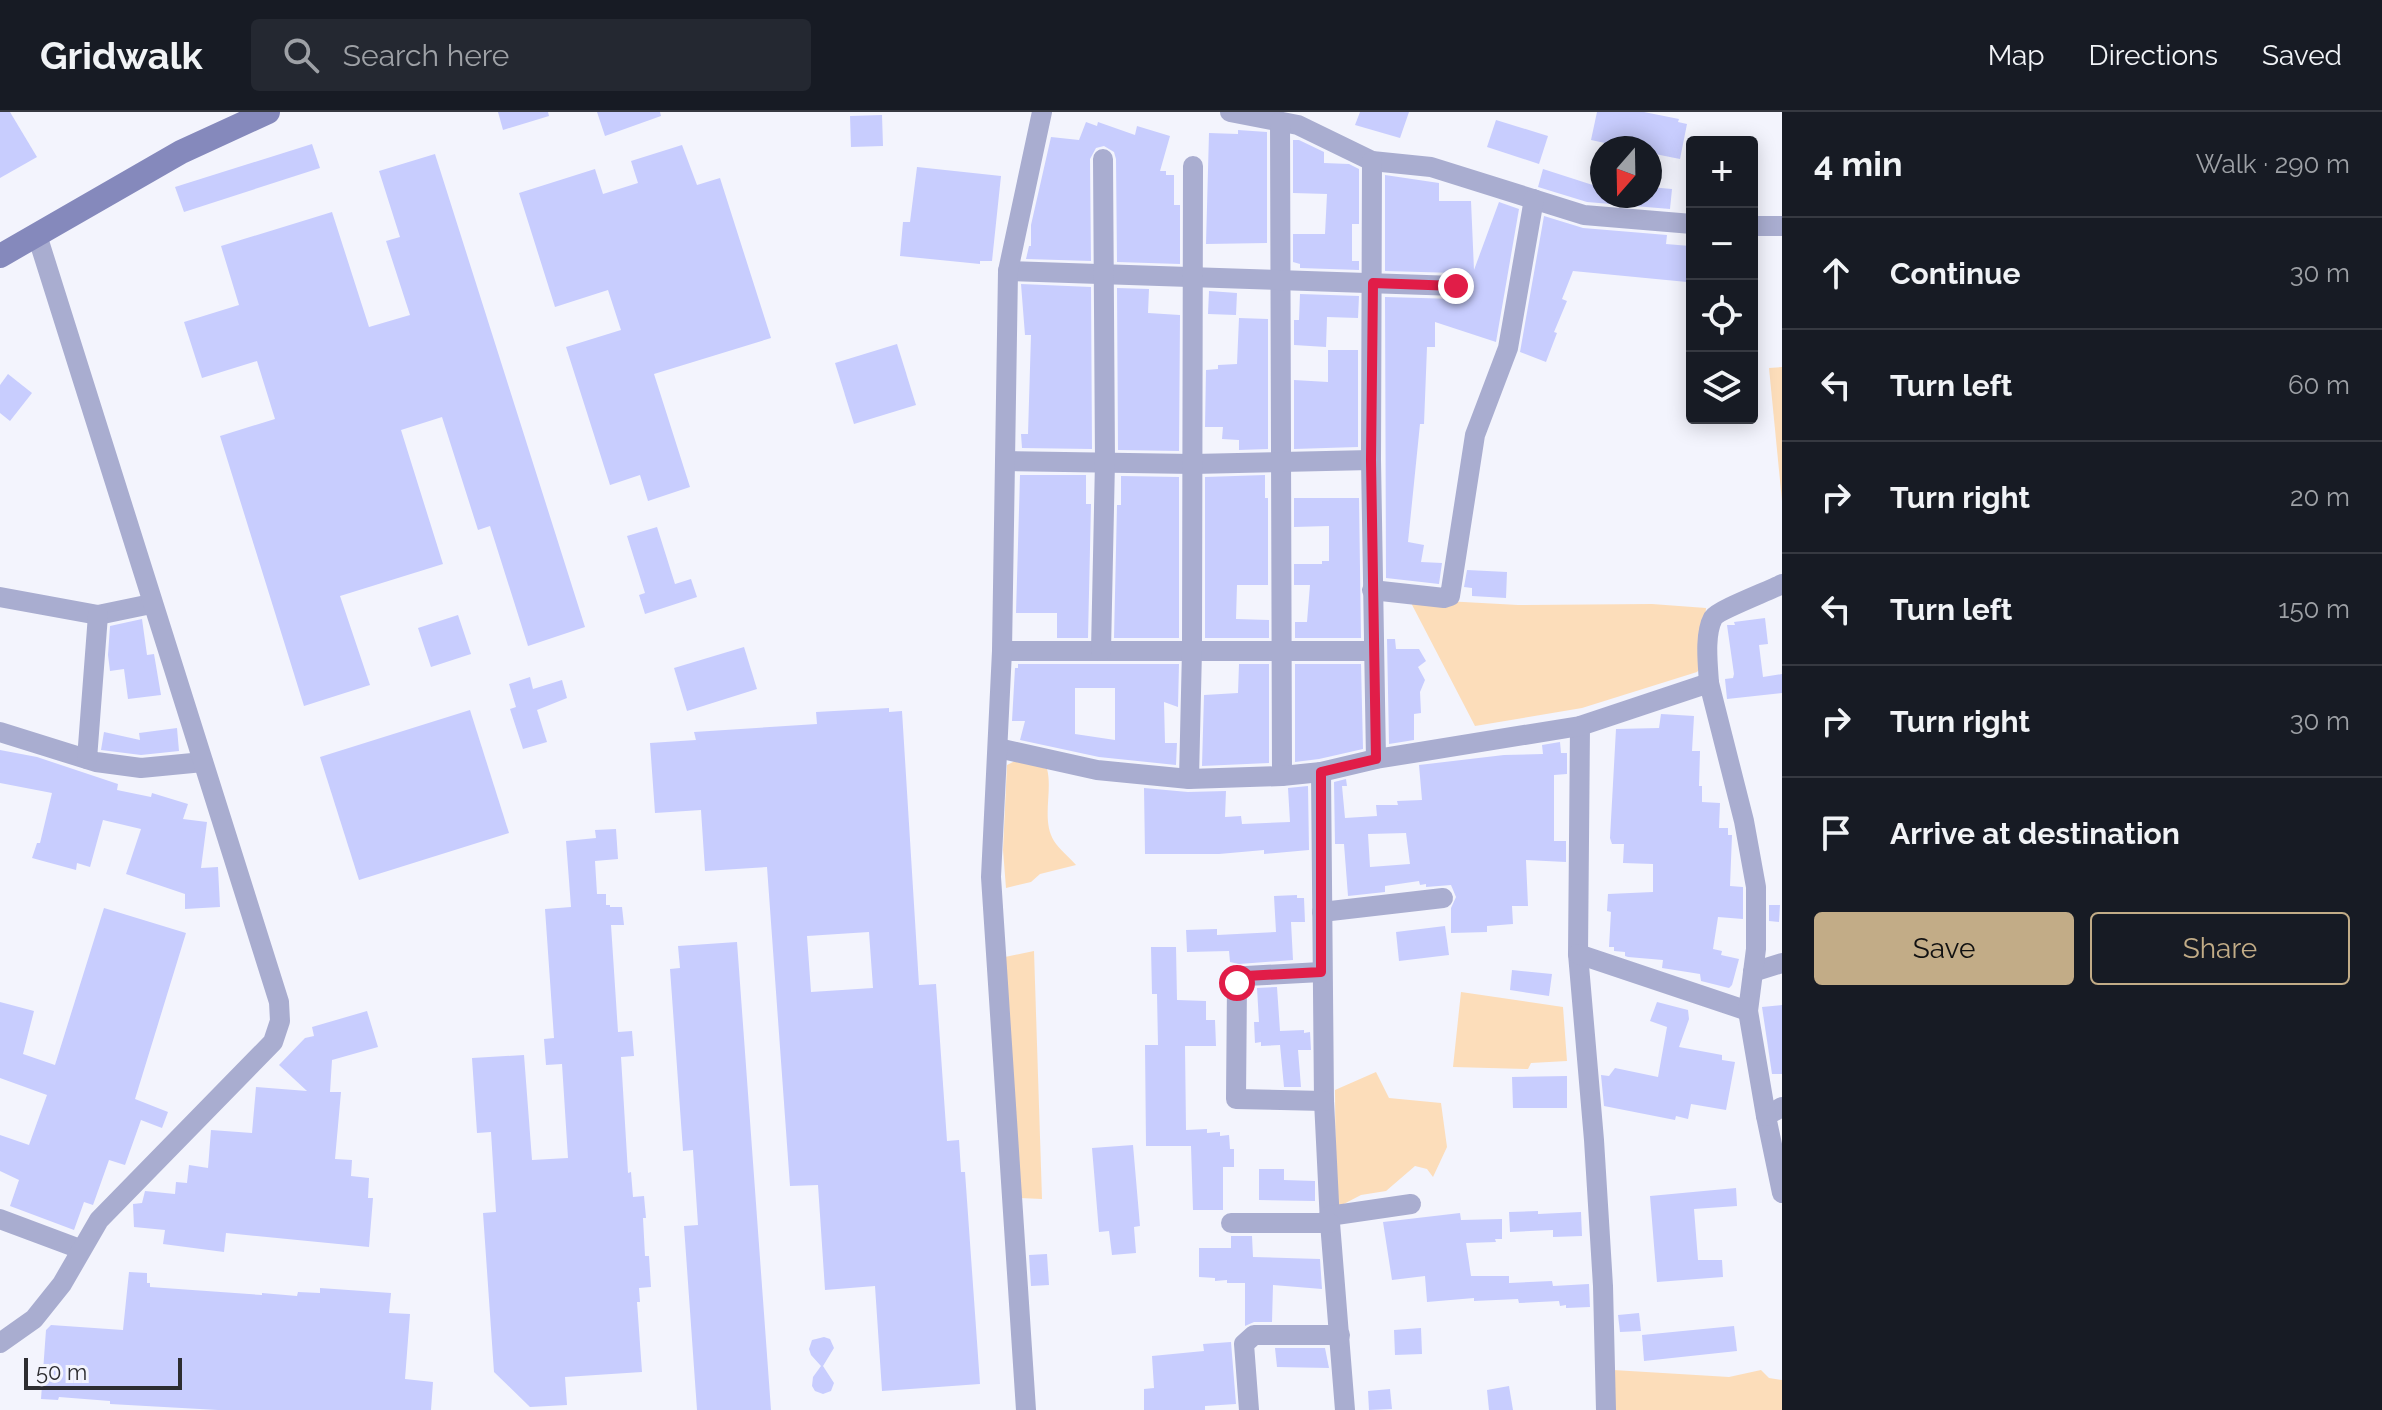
<!DOCTYPE html>
<meta charset="utf-8">
<style>
:root{--surface:#171b24;--page:#242831;--text:#f1f3f6;--muted:#9ea1a6;--line:#363941;--accent:#c2ac87}
body{margin:0;font-family:Raleway,sans-serif;background:var(--page);color:var(--text)}
.controls{position:absolute;right:24px;top:24px;display:grid;overflow:hidden;border-radius:8px;box-shadow:0 4px 20px #0003}
.controls button{width:72px;height:72px;display:grid;place-items:center;padding:0;border:0;border-bottom:2px solid var(--line);background:var(--surface);color:var(--text);font:40px sans-serif}
.compass{position:absolute;left:1590px;top:24px;width:72px;height:72px;border-radius:50%;background:var(--surface);box-shadow:0 4px 20px #0003;rotate:200deg}
.scale{position:absolute;left:24px;bottom:20px;width:158px;box-sizing:border-box;padding-left:8px;border:4px solid #2d2d31;border-top:0;font-size:22px;line-height:28px;white-space:nowrap;color:#2d2d31;-webkit-text-stroke:6px #f3f4fd;paint-order:stroke}
.stop{position:absolute;width:24px;height:24px;margin:-18px;border:6px solid #e11d48;border-radius:50%;background:#fff}
.stop.end{background:#e11d48;border-color:#fff;box-shadow:0 2px 8px #0008}
.list{margin:0;padding:0;list-style:none}
h2{display:flex;justify-content:space-between;align-items:center;height:104px;margin:0;padding:0 32px;font-size:34px}
h2 small{font-size:26px;font-weight:400;color:var(--muted)}
.list li{display:grid;grid-template-columns:52px 1fr auto;gap:24px;align-items:center;box-sizing:border-box;height:112px;padding:0 32px;border-top:2px solid var(--line)}
.list b{display:block;font-size:30px;white-space:nowrap}
.list em{font-size:26px;font-style:normal;color:var(--muted)}
.actions{display:flex;gap:16px;padding:24px 32px}
.actions a{flex:1;padding:18px 0;border:2px solid var(--accent);border-radius:8px;text-align:center;font-size:28px;color:var(--accent)}
.actions .main{background:var(--accent);color:#111}
.icon{flex:none;width:44px;height:44px;fill:none;stroke:currentColor;stroke-width:2;stroke-linecap:round;stroke-linejoin:round}
.map{position:relative;flex:none;width:1782px;height:1298px;overflow:hidden}
header{display:flex;align-items:center;gap:48px;box-sizing:border-box;height:112px;padding:0 40px;background:var(--surface);border-bottom:2px solid var(--line)}
header strong{font-size:38px}
nav{display:flex;gap:44px;margin-inline-start:auto;font-size:28px}
.search{width:560px;height:72px;background:var(--page);display:flex;align-items:center;gap:20px;box-sizing:border-box;padding:0 28px;border-radius:8px;color:var(--muted);font-size:30px}
main{display:flex}
aside{flex:1;background:var(--surface)}
.map>svg:first-child{display:block}
.green{fill:#fcddba}
.building{fill:#c8cdfe;fill-rule:evenodd}
.lines{fill:none;stroke-linecap:round;stroke-linejoin:round}
.street{stroke:#a9add0;stroke-width:20}
.secondary{stroke:#8589bc;stroke-width:24}
.route{stroke:#e11d48;stroke-width:10}
</style>
<header>
<strong>Gridwalk</strong>
<div class="search"><svg class="icon" aria-label="search" viewBox="0 0 24 24"><circle cx="10" cy="10" r="6"/><path d="M15 15l6 6"/></svg>Search here</div>
<nav><a>Map</a><a>Directions</a><a>Saved</a></nav>
</header>
<main>
<div class="map">
<svg width="1782" height="1298" viewBox="0 0 1782 1298">
<rect width="100%" height="100%" fill="#f3f4fd"/>
<!-- green -->
<g class="green">
<path d="M1782,255V389L1769,256Z"/>
<path d="M1409,487L1518,493L1652,492L1706,496L1702,554L1697,560L1582,596L1475,614Z"/>
<path d="M1017,648L1047,657C1053,679 1041,708 1054,729C1059,737 1069,745 1076,753L1040,762L1031,770L1006,776L1003,738L1007,653Z"/>
<path d="M1034,839L1042,1087L1020,1086L1005,845Z"/>
<path d="M1461,880L1563,895L1567,949L1531,951L1528,957L1453,955Z"/>
<path d="M1376,960L1389,986L1441,991L1447,1035L1433,1065L1427,1057L1415,1054L1386,1079L1361,1083L1336,1096L1335,978Z"/>
<path d="M1613,1258L1729,1265L1761,1258L1769,1266L1782,1268V1298H1611Z"/>
</g>
<!-- building -->
<g class="building">
<path d="M0,0H10L37,45L0,66Z"/>
<path d="M498,0H548L549,4L503,18Z"/>
<path d="M597,0H660L661,4L605,24Z"/>
<path d="M1360,0H1409L1400,26L1355,13Z"/>
<path d="M1597,0H1644L1679,7L1678,10L1687,12L1680,47L1650,41V36H1628L1591,28Z"/>
<path d="M882,3L883,34L851,35L850,4Z"/>
<path d="M1496,8L1548,24L1539,52L1487,35Z"/>
<path d="M1086,10L1097,14L1098,10L1135,23L1137,14L1170,24L1160,59H1166V63H1174V93H1180V152L1117,150L1116,47L1114,40L1104,34L1096,36L1090,47L1091,149L1026,147L1029,134H1031V113L1051,25L1079,28Z"/>
<path d="M1238,18L1267,20V131L1206,132L1209,21L1238,22Z"/>
<path d="M1293,28H1299L1324,40V51L1349,52L1359,57V112H1352V149H1359V158L1300,156V152L1293,150V122H1325L1327,82L1293,81Z"/>
<path d="M312,32L320,56L184,100L175,75Z"/>
<path d="M682,33L697,73L720,66L771,226L654,262L690,375L648,389L640,363L610,373L566,235L621,218L608,178L555,195L519,81L595,57L603,82L638,71L631,49Z"/>
<path d="M435,42L585,515L528,534L490,414L478,418L442,305L401,318L443,452L340,484L370,573L304,594L220,324L275,307L257,249L202,266L184,210L239,193L221,134L332,100L369,215L410,203L386,129L400,125L379,59Z"/>
<path d="M917,55L1001,64L992,149H980V152L900,144L903,110H910Z"/>
<path d="M1543,57L1602,76V84H1650V75L1672,77L1670,97L1587,90L1538,75Z"/>
<path d="M1385,63L1439,71V89H1471L1474,158L1499,90L1519,97L1496,230L1435,210V235H1427L1424,312H1420L1408,430L1424,433L1421,450L1442,451L1439,472L1386,466L1385,185L1456,187L1467,181L1469,174L1463,163L1456,161L1385,159Z"/>
<path d="M1544,104L1583,116L1667,123L1666,132L1690,134L1687,170L1573,159L1562,187L1567,189L1554,220L1557,221L1546,250L1520,240Z"/>
<path d="M1021,172L1091,175L1092,337L1022,336L1021,322H1028L1031,223H1025Z"/>
<path d="M1117,176L1149,177L1148,201L1180,203L1179,339L1118,338Z"/>
<path d="M1209,179L1237,181L1236,203L1208,202Z"/>
<path d="M1300,182L1359,184L1358,206L1327,205L1326,235L1294,233V208H1299Z"/>
<path d="M1239,206L1268,207V337L1239,338V328L1222,327L1223,315H1205L1206,258L1218,257V253L1237,252Z"/>
<path d="M897,232L916,293L854,312L835,251Z"/>
<path d="M1328,238H1358V335L1294,337V268L1328,270Z"/>
<path d="M8,262L32,281L10,309L0,301V273Z"/>
<path d="M1020,363H1086V392H1091L1088,526H1057V501H1016Z"/>
<path d="M1265,363V386H1268V473H1237L1236,507L1269,508V526H1205V365Z"/>
<path d="M1121,364L1179,365V526H1114L1117,393H1121Z"/>
<path d="M1294,386H1359L1361,526H1295V510H1307L1310,473H1294V452H1322V449H1329V414L1294,415Z"/>
<path d="M657,415L675,472L691,467L697,485L645,502L639,483L645,481L627,424Z"/>
<path d="M1467,458L1507,460L1506,486L1472,484V476L1464,475Z"/>
<path d="M458,503L471,542L431,555L418,516Z"/>
<path d="M1765,506L1768,532L1759,533L1763,565L1782,562V581L1727,587L1725,567L1733,566L1734,562L1727,513H1735L1734,510Z"/>
<path d="M142,507L147,543L154,542L161,583L128,587L124,557L110,559L108,543L110,514Z"/>
<path d="M1387,527H1395L1396,537H1419L1426,549L1418,555L1425,568L1420,580L1421,601L1414,602V628L1389,632Z"/>
<path d="M744,535L757,577L687,599L674,556Z"/>
<path d="M1018,552H1179L1178,595L1164,590L1165,631H1177L1176,653L1099,645L1020,628L1025,609H1012L1015,556H1018ZM1075,576H1115V628L1075,622Z"/>
<path d="M1239,552H1269V651L1202,654L1204,583L1238,581Z"/>
<path d="M1295,552H1361L1363,637L1319,647L1295,650Z"/>
<path d="M530,565L533,577L562,568L567,586L537,598L547,630L523,637L510,597L516,595L509,572Z"/>
<path d="M889,596V600L902,599L919,873L936,872L947,1029L959,1028L961,1060H965L980,1272L882,1279L875,1174L825,1178L818,1073L790,1074L767,755L705,759L701,698L655,701L650,631L696,628L694,620L817,612L816,600ZM869,820L873,876L811,880L807,824Z"/>
<path d="M470,598L509,721L359,768L320,645Z"/>
<path d="M1661,602L1694,604L1692,639H1700L1699,674H1702V690L1720,691L1719,716H1728V723H1732L1730,774L1743,775V807L1718,805L1713,837L1722,839L1721,843L1739,847L1732,873L1729,876L1701,869L1700,862L1662,856L1663,848L1628,845L1625,844V840L1614,839V835H1609L1611,800L1607,799L1608,782L1653,780V752L1623,751L1624,732H1612L1610,726L1616,617L1659,616Z"/>
<path d="M177,616L179,639L141,643L101,638L104,620L140,628L139,621Z"/>
<path d="M1560,630L1561,641H1567V662L1554,663V729H1566V750L1526,748L1528,794H1512L1513,812L1487,814V820L1451,821V796L1456,785L1451,773L1426,775V772L1420,773L1419,769L1385,774V780L1348,784L1344,732H1335L1334,670L1346,667L1347,674H1342L1345,706L1377,704L1376,693H1398L1397,689L1422,688L1419,653L1504,643L1543,642L1542,633ZM1406,721L1410,752L1370,755L1368,722Z"/>
<path d="M0,638L37,645L118,672L117,678L151,685L152,681L188,692L183,707L207,710L201,756L218,755L220,795L185,797V782L126,762L141,717L103,708L90,755L77,751L76,758L32,746L37,731H40L52,681L0,671Z"/>
<path d="M1308,674L1309,738L1264,742V738L1219,742H1145L1144,676L1188,680L1226,679L1225,705L1241,704L1242,712L1290,710L1288,676Z"/>
<path d="M616,717L618,747L595,749L597,782H606V793H610V795H622L624,813H611L618,920L632,919L634,944L621,945L628,1061L631,1060L633,1085L644,1084L646,1106H643L645,1144H649L651,1175L639,1176L640,1190H637L642,1260L565,1265L567,1293L530,1295L494,1260L483,1101L496,1100L491,1020L477,1021L472,946L524,943L532,1048L568,1046L562,952L546,953L544,927L554,926L545,797L571,795L566,729L596,726L595,718Z"/>
<path d="M1297,783V786H1304L1305,810H1291L1293,848L1239,852L1230,850L1229,839L1187,840L1186,818L1217,817V823L1276,820L1274,784Z"/>
<path d="M1769,793H1780L1779,810L1769,809Z"/>
<path d="M104,796L186,821L135,987L168,1000L162,1016L141,1008L125,1053L109,1048L93,1093L84,1090L74,1118L10,1094L19,1068L0,1059V1023L29,1033L47,983L0,966V890L34,899L23,942L55,953Z"/>
<path d="M1445,814L1449,843L1399,849L1396,820Z"/>
<path d="M737,830L771,1298H697L684,1114L698,1113L693,1038L683,1039L670,857L680,856L678,834Z"/>
<path d="M1151,835H1176L1177,888L1206,889V908H1215L1216,934H1185L1186,1018L1207,1017V1021L1220,1020V1024L1229,1023L1230,1037H1234V1055H1223V1098H1193L1191,1034H1146L1145,933H1158L1157,882H1152Z"/>
<path d="M1512,858L1552,862L1549,884L1510,878Z"/>
<path d="M1277,875L1280,919L1304,918V921L1310,920L1311,938H1298L1301,975H1284L1280,933L1261,934V930L1255,931L1254,910H1259L1257,876Z"/>
<path d="M1657,890L1688,898L1689,907L1679,935L1722,943V948L1735,950L1726,998L1691,992L1688,1007L1676,1004L1675,1008L1604,994L1601,963L1609,964L1615,956L1658,965L1667,915L1650,909Z"/>
<path d="M1782,893V962H1772L1762,895Z"/>
<path d="M367,899L378,935L332,948L330,980H341L335,1047L352,1048L351,1064L369,1066L368,1086H373L369,1135L226,1121L224,1140L163,1132L165,1118L134,1115L133,1092L142,1091L145,1079L175,1082L176,1070L187,1071L189,1053L208,1056L211,1018L252,1021L256,975L307,979L279,953L305,926L314,924L312,915Z"/>
<path d="M1567,964V996H1513L1512,965Z"/>
<path d="M1133,1033L1140,1114L1134,1115L1136,1141L1112,1143L1109,1119L1099,1120L1092,1036Z"/>
<path d="M1259,1057H1284V1068L1315,1069V1089L1259,1088Z"/>
<path d="M1736,1076L1737,1094L1694,1097L1698,1148H1722L1723,1165L1657,1170L1650,1084Z"/>
<path d="M1538,1099V1102L1581,1100L1582,1124L1553,1125V1118L1510,1120L1509,1100Z"/>
<path d="M1460,1101L1461,1108L1502,1107V1127H1495L1496,1130L1466,1131L1471,1164H1509V1171L1552,1169L1553,1174L1589,1172L1590,1195L1566,1196V1193L1560,1194L1559,1189L1519,1191L1518,1187L1474,1189V1186L1427,1190L1425,1164L1392,1168L1383,1110Z"/>
<path d="M1231,1124H1252L1253,1145L1320,1147L1322,1177L1273,1173L1272,1210H1254L1245,1214V1171H1227V1168L1215,1169V1166L1199,1165V1136H1231Z"/>
<path d="M1047,1142L1049,1173L1031,1174L1029,1143Z"/>
<path d="M129,1160L147,1161V1171H150V1175L262,1183V1181L297,1184L298,1180L320,1181V1176L391,1181L389,1201L410,1202L405,1267L433,1270L431,1298H218L110,1292V1289L59,1285L58,1288L41,1287L46,1218L51,1213L123,1218Z"/>
<path d="M1639,1201L1641,1219L1620,1220L1618,1203Z"/>
<path d="M1734,1214L1737,1239L1644,1249L1642,1223Z"/>
<path d="M1421,1216L1422,1242L1395,1243L1394,1218Z"/>
<path d="M824,1225L830,1227L834,1236L823,1254L834,1271L831,1279L823,1282L815,1279L812,1274L813,1265L821,1254L811,1243L809,1237L812,1228Z"/>
<path d="M1231,1230L1236,1292L1205,1294V1298H1144V1277L1154,1276L1152,1244L1204,1239L1203,1232Z"/>
<path d="M1275,1236H1325L1329,1256L1277,1255Z"/>
<path d="M1509,1274L1513,1298H1489L1487,1278Z"/>
<path d="M1390,1277L1392,1297L1369,1298L1368,1279Z"/>
</g>
<g class="lines">
<!-- street -->
<g class="street">
<path d="M1230,0L1298,13L1372,49L1431,55L1584,103L1692,112"/>
<path d="M1280,10L1282,664"/>
<path d="M1372,49L1371,348L1376,647"/>
<path d="M1752,114H1782"/>
<path d="M1008,159L1456,174"/>
<path d="M1005,349L1193,352L1371,348"/>
<path d="M1372,478L1444,486L1450,484L1475,323L1508,236L1534,87"/>
<path d="M0,485L98,503L151,492"/>
<path d="M1002,539H1374"/>
<path d="M1101,539L1105,349L1103,47"/>
<path d="M1580,614L1578,842L1594,1028L1603,1174L1606,1298"/>
<path d="M0,620L96,650L141,656L203,650"/>
<path d="M998,636L1097,658L1189,667L1282,664L1321,660L1376,647L1580,614L1709,571"/>
<path d="M87,647L98,503"/>
<path d="M1321,660L1324,989L1330,1111L1345,1298"/>
<path d="M1189,667L1192,538L1193,54"/>
<path d="M1322,800L1443,786"/>
<path d="M1578,842L1748,899"/>
<path d="M1321,860L1246,864L1237,871L1236,987L1324,989"/>
<path d="M1753,860L1782,851"/>
<path d="M1782,995L1766,1004L1782,1081"/>
<path d="M1766,1004L1748,899L1756,837V775L1744,709L1709,571C1708,553 1704,523 1713,506C1718,498 1769,479 1782,472"/>
<path d="M1329,1104L1411,1092"/>
<path d="M0,1107L80,1137"/>
<path d="M1231,1111H1330"/>
<path d="M0,1231L34,1207L62,1172L99,1108L273,930L280,909L279,890L37,123"/>
<path d="M1026,1298L991,765L1002,539L1008,159L1042,0"/>
<path d="M1249,1298L1244,1232L1254,1223H1340"/>
</g>
<!-- secondary -->
<path class="secondary" d="M0,144L181,40L268,0"/>
</g>
<g class="lines">
<!-- route -->
<path class="route" d="M1237,871L1246,864L1321,860V660L1376,647L1371,348L1373,171L1456,174"/>
</g>
</svg>
<div class="controls">
<button>+</button>
<button>−</button>
<button><svg class="icon" aria-label="locate" viewBox="0 0 24 24"><circle cx="12" cy="12" r="6"/><path d="M12 2v4M12 18v4M2 12h4M18 12h4"/></svg></button>
<button><svg class="icon" aria-label="layers" viewBox="0 0 24 24"><path d="M12 4l9 5-9 5-9-5zM3 14l9 5 9-5"/></svg></button>
</div>
<svg class="compass" viewBox="-18 -18 36 36"><path d="M0-13l5 13h-10z" fill="#e53935"/><path d="M0 13l5-13h-10z" fill="#9ea1a6"/></svg>
<div class="scale">50 m</div>
<div class="stop" style="left:1237px;top:871px"></div>
<div class="stop end" style="left:1456px;top:174px"></div>
</div>
<aside>
<h2>4 min<small>Walk · 290 m</small></h2>
<ul class="list">
<li><svg class="icon" aria-label="ahead" viewBox="0 0 24 24"><path d="M12 20V5M6 11l6-6 6 6"/></svg><div><b>Continue</b></div><em>30 m</em></li>
<li><svg class="icon" aria-label="left" viewBox="0 0 24 24"><path d="M17 20v-9H6M10 6l-5 5 5 5"/></svg><div><b>Turn left</b></div><em>60 m</em></li>
<li><svg class="icon" aria-label="right" viewBox="0 0 24 24"><path d="M7 20v-9h11M14 6l5 5-5 5"/></svg><div><b>Turn right</b></div><em>20 m</em></li>
<li><svg class="icon" aria-label="left" viewBox="0 0 24 24"><path d="M17 20v-9H6M10 6l-5 5 5 5"/></svg><div><b>Turn left</b></div><em>150 m</em></li>
<li><svg class="icon" aria-label="right" viewBox="0 0 24 24"><path d="M7 20v-9h11M14 6l5 5-5 5"/></svg><div><b>Turn right</b></div><em>30 m</em></li>
<li><svg class="icon" aria-label="arrive" viewBox="0 0 24 24"><path d="M6 21V4h12l-3 4 3 4H6"/></svg><div><b>Arrive at destination</b></div></li>
</ul>
<div class="actions"><a class="main">Save</a><a>Share</a></div>
</aside>
</main>
